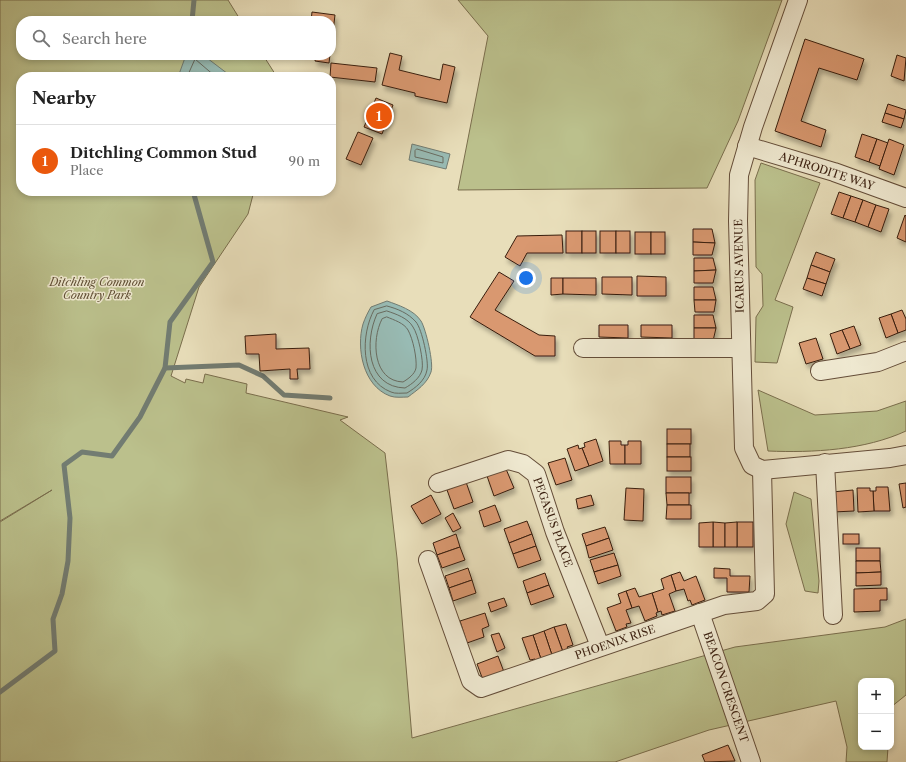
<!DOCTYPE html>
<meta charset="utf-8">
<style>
:root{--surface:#fff;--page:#f2f2f2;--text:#222;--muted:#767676;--line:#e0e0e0;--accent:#ea580c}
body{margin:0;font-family:"Libre Caslon Text",serif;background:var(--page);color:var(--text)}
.controls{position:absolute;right:12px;bottom:12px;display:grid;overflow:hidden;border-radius:8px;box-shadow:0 2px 6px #0003}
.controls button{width:36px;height:36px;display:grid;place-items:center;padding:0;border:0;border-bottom:1px solid var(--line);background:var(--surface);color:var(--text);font:20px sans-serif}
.you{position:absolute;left:526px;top:278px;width:14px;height:14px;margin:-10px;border:3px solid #fff;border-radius:50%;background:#1a73e8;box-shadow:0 0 0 6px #1a73e833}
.badge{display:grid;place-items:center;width:26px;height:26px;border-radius:50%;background:var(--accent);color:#fff;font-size:13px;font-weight:700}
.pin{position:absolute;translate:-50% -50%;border:2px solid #fff;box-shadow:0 1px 4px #0006}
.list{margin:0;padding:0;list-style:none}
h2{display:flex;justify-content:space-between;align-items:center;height:52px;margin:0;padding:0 16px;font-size:17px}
h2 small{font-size:13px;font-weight:400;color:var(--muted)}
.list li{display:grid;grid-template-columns:26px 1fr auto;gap:12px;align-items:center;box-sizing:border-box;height:72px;padding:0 16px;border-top:1px solid var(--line)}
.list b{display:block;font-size:15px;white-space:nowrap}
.list p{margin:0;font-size:13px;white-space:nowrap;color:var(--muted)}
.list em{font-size:13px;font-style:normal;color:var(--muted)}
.icon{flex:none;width:22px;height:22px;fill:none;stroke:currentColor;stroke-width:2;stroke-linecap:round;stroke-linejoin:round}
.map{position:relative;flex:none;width:906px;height:762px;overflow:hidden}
.search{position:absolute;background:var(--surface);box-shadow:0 2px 6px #0003;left:16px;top:16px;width:320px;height:44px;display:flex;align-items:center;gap:10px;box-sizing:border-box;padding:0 14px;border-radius:16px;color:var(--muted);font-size:15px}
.panel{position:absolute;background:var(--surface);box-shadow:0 2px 6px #0003;left:16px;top:72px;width:320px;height:124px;border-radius:16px}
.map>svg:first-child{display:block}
.green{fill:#bbc08c;stroke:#7a6e4d}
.water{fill:#98bbb4;stroke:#727c72}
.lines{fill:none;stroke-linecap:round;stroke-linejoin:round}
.shore{stroke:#686c61;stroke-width:1}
.stream{stroke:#727c72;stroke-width:5}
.building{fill:#d99870;stroke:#381d0e;filter:url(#shadow)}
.minor-casing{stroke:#644d39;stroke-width:20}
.minor{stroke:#f0ead2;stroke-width:18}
.labels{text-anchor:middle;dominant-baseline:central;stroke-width:3;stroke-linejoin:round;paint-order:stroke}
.street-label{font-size:11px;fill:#381d0e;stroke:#f0ead2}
.park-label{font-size:11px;font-style:italic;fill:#5f4e34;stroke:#f0ead2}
</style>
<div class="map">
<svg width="906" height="762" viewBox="0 0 906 762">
<defs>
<filter id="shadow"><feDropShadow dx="2.5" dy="4.5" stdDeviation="2" flood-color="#0004"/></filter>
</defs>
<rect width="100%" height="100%" fill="#e8deba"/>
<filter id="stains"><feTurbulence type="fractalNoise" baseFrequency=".005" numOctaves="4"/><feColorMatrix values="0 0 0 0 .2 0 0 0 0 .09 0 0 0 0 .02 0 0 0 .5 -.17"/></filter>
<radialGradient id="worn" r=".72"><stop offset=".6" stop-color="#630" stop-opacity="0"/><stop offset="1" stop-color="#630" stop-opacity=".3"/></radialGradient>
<!-- green -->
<g class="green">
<path d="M0,0H228L241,21H21V55H263L277,77H21V191H254L248,214L199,287L171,376L185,383L186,379L203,383L205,374L247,384L246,393L348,417L340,420L385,453L397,558L412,738L735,647L885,627L906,619V695L891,707V681H861V747H888L887,762H846L847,747L836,701L709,730L615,762H0V522L52,490L0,521Z"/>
<path d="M458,0H782L738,121L707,188L458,190L488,36Z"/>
<path d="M761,163L820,183L775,300L793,307L777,363L755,362L756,317L763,306L762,274L756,267L755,180Z"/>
<path d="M758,390L815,415L877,411L906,401V431C865,450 813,453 768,451Z"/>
<path d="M794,492L811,499L819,581L818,593L805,591L786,524Z"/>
</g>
<!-- water -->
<g class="water">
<path d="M186,55H203L232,77H178Z"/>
<path d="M412,144L450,154L446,169L409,160Z"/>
<path d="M387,301C398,305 414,310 421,321C426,329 434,364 431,372C427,384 417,390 408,397C403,397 395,398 390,396C363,386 356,348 363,324C365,318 368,312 371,307Z"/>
</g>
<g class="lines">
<!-- shore -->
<g class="shore">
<path d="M187,77L195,59L216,77"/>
<path d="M417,149L443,157V163L415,157V151Z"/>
<path d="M387,306C398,309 408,313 416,322C422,329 429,362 427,370C425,381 415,388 407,393C402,393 395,394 391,392C359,380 361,334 374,310Z"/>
<path d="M387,311C396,314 408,318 413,327C418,334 424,361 422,370C420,378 412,384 405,388C367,387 364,342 377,314Z"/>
<path d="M387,317C394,320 404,323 408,330C413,339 417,358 416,368C415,374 408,379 403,382C373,381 371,340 382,319Z"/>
</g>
<!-- stream -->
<g class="stream">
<path d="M192,21L194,0"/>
<path d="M165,368L239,365L263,376L284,395L330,398"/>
<path d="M0,692L55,651L53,619L62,594L68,561L70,518L64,465L82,452L112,456L140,417L165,368L170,322L213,262L193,191"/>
</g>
</g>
<!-- building -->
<g class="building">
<path d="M312,12L335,15L331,48V21H311Z"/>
<path d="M805,39L864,59L857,80L819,68L801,121L826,130L821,147L775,131Z"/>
<path d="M390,53L402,56L399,70L440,80L443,64L455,67L447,103L415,96V93L382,85Z"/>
<path d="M316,55H330L329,63L315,61Z"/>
<path d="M897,55L906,58L904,81L891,76Z"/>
<path d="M331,63L377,68L375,82L330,77Z"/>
<path d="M376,98L393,105L382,134L364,127Z"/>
<path d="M888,104L906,110L904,119L885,113Z"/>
<path d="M885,113L904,119L901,128L882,122Z"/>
<path d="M358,132L373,138L361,165L346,159Z"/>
<path d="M862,134L877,139L869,162L855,157Z"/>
<path d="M877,139L888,143L880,166L869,162Z"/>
<path d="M889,139L904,145L894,175L879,169Z"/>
<path d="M839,192L851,196L843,218L831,214Z"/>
<path d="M851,196L863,200L855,222L843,218Z"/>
<path d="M863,200L876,205L868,227L855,222Z"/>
<path d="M876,205L889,209L881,232L868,227Z"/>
<path d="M905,215L906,216V242L897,238Z"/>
<path d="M693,229H712L715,243L693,242Z"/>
<rect x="566" y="231" width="16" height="22"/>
<rect x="582" y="231" width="14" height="22"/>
<rect x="600" y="231" width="16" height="22"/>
<rect x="616" y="231" width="14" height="22"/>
<rect x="635" y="232" width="16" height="22"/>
<rect x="651" y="232" width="14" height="22"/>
<path d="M562,235L563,253H527L520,266L505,257L517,236Z"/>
<path d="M693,242L715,243L712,255H693Z"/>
<path d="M816,252L835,259L830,272L811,265Z"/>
<path d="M694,258H713L716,270L694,271Z"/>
<path d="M811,265L830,272L826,284L807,278Z"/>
<path d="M716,270L713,283H694V271Z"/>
<path d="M499,272L514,281L495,310L539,335L555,336V356H535L470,317Z"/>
<path d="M637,276L666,277V296H637Z"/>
<path d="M602,277H632V295L602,294Z"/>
<path d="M551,278H563V294L551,295Z"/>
<path d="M563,278H596V295L563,294Z"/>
<path d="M807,278L826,284L822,296L803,289Z"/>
<path d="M694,287H713L716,300H694Z"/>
<path d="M694,300H716L714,312H695Z"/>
<path d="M902,310L906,319V330L898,333L891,314Z"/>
<path d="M891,314L898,333L886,338L879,318Z"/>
<path d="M694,315H713L716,328H694Z"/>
<path d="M599,325H628V338L599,337Z"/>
<path d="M641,325H672V338L641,337Z"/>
<path d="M854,326L861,345L850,349L842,330Z"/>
<path d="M694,328H716L713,341H694Z"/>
<path d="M842,330L850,349L837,354L830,334Z"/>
<path d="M276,334V349L309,348L310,369H297L298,379H290V369L260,371L259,354H246L245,336Z"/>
<path d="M816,338L823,359L806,364L799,343Z"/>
<rect x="667" y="429" width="24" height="15"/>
<path d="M596,439L603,461L589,466L582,448L585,447L584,443Z"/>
<path d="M609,441H621V445H625V464H610Z"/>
<path d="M628,441H641V464H625V445H628Z"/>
<rect x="667" y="444" width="23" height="13"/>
<path d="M578,445L579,449L582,448L589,466L575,471L567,449Z"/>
<rect x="667" y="457" width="24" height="14"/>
<path d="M565,458L572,480L556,485L548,463Z"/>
<path d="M506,469L514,488L494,496L487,476Z"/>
<rect x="666" y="477" width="25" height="16"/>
<path d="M466,482L473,502L454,509L447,490Z"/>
<path d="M906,483V507L903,508L899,484Z"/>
<path d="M876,487H888L890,511H874L873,491H876Z"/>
<path d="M626,488L644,489L643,521L624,520Z"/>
<path d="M857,488H870V491H873L874,511L858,512Z"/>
<path d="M853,490L854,511L833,512L832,492Z"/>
<path d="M666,493H689V505H667Z"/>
<path d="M431,495L441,514L422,524L411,506Z"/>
<path d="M591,495L594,505L578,509L576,499Z"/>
<path d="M495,505L501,521L484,527L479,511Z"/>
<path d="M667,505H691V519H666Z"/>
<path d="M453,513L461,528L453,532L445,518Z"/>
<path d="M527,521L532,534L509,543L504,529Z"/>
<path d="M713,522L725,523V547H713Z"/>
<path d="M713,522V547H699V523Z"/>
<rect x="737" y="522" width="16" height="25"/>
<path d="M737,522V547H725V523Z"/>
<path d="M605,527L609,538L586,546L582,534Z"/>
<path d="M456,534L460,547L437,555L433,543Z"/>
<path d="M532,534L536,546L513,554L509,543Z"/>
<rect x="843" y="534" width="16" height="10"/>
<path d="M609,538L613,550L589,558L586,546Z"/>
<path d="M536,546L541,560L518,568L513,554Z"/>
<path d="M460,547L465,560L442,568L437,555Z"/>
<rect x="856" y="548" width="24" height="13"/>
<path d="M614,553L618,565L594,572L590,560Z"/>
<path d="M856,561H880L881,572L856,573Z"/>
<path d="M618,565L621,576L598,584L594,572Z"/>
<path d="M468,568L472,580L449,588L445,576Z"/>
<path d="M714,568L730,569V576H750L749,592H727V578H714Z"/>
<path d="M680,572L684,581L696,576L705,600L692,605L690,600L688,601L684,589L676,591L671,575Z"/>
<path d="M881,572V585L856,586V573Z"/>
<path d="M545,573L549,585L527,593L523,581Z"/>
<path d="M671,575L676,591L669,594L675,611L662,615L661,611L658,612L652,593L664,589L661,579Z"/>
<path d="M472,580L476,593L453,601L449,588Z"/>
<path d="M549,585L554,597L531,605L527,593Z"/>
<path d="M635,588L639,597L652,593L658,612L656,613L657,616L645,621L639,606L632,608L626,591Z"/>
<path d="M887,588V600H880V611L854,612V589Z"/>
<path d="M626,591L632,608L626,610L631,623L626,624L627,627L616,631L607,608L621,603L618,594Z"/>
<path d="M504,598L507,606L491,612L488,603Z"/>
<path d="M485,613L489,626L482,629L484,637L467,643L460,621Z"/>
<path d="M566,624L573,645L567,647L569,650L563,652L554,627Z"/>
<path d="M554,627L563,652L552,655L544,631Z"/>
<path d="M544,631L552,655L541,659L533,635Z"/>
<path d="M499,633L505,648L497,652L491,635Z"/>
<path d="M533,635L541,659L536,661L535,659L530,660L522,638Z"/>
<path d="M498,656L504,672L483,680L477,664Z"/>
<path d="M728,745L735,761L705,762L702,755Z"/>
</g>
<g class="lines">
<defs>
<g id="minor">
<path d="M798,0L753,127L739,175L738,221L744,448L752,465L762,470L890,458L906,455"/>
<path d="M747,146L834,172L906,198"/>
<path d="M583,348H740"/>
<path d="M820,371L878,362L906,351"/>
<path d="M825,463L833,615"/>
<path d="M438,483L508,460L523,464L536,474L555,532L600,646"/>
<path d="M428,560L471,681L481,688L724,605L757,601L765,594L762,470"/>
<path d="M700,613L751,762"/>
</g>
</defs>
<!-- minor casing -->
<use href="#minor" class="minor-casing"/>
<!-- minor -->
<use href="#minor" class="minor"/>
</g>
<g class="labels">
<!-- street labels -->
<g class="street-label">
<text transform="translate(827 171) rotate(18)">APHRODITE WAY</text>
<text transform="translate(739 266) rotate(-91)">ICARUS AVENUE</text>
<text transform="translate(553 522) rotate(70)">PEGASUS PLACE</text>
<text transform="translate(615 642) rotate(-19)">PHOENIX RISE</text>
<text transform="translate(726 687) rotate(71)">BEACON CRESCENT</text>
</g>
<!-- park labels -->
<g class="park-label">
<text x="97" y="282">Ditchling Common<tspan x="97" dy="13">Country Park</tspan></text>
</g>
</g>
<rect width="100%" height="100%" filter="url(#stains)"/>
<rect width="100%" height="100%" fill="url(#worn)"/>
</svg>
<div class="controls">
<button>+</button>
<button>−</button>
</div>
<div class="you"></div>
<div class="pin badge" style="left:379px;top:116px">1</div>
<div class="search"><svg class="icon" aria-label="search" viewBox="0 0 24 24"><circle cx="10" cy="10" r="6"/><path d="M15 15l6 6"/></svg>Search here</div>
<section class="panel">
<h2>Nearby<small></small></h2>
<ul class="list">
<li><span class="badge">1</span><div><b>Ditchling Common Stud</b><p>Place</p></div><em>90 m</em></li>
</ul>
</section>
</div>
